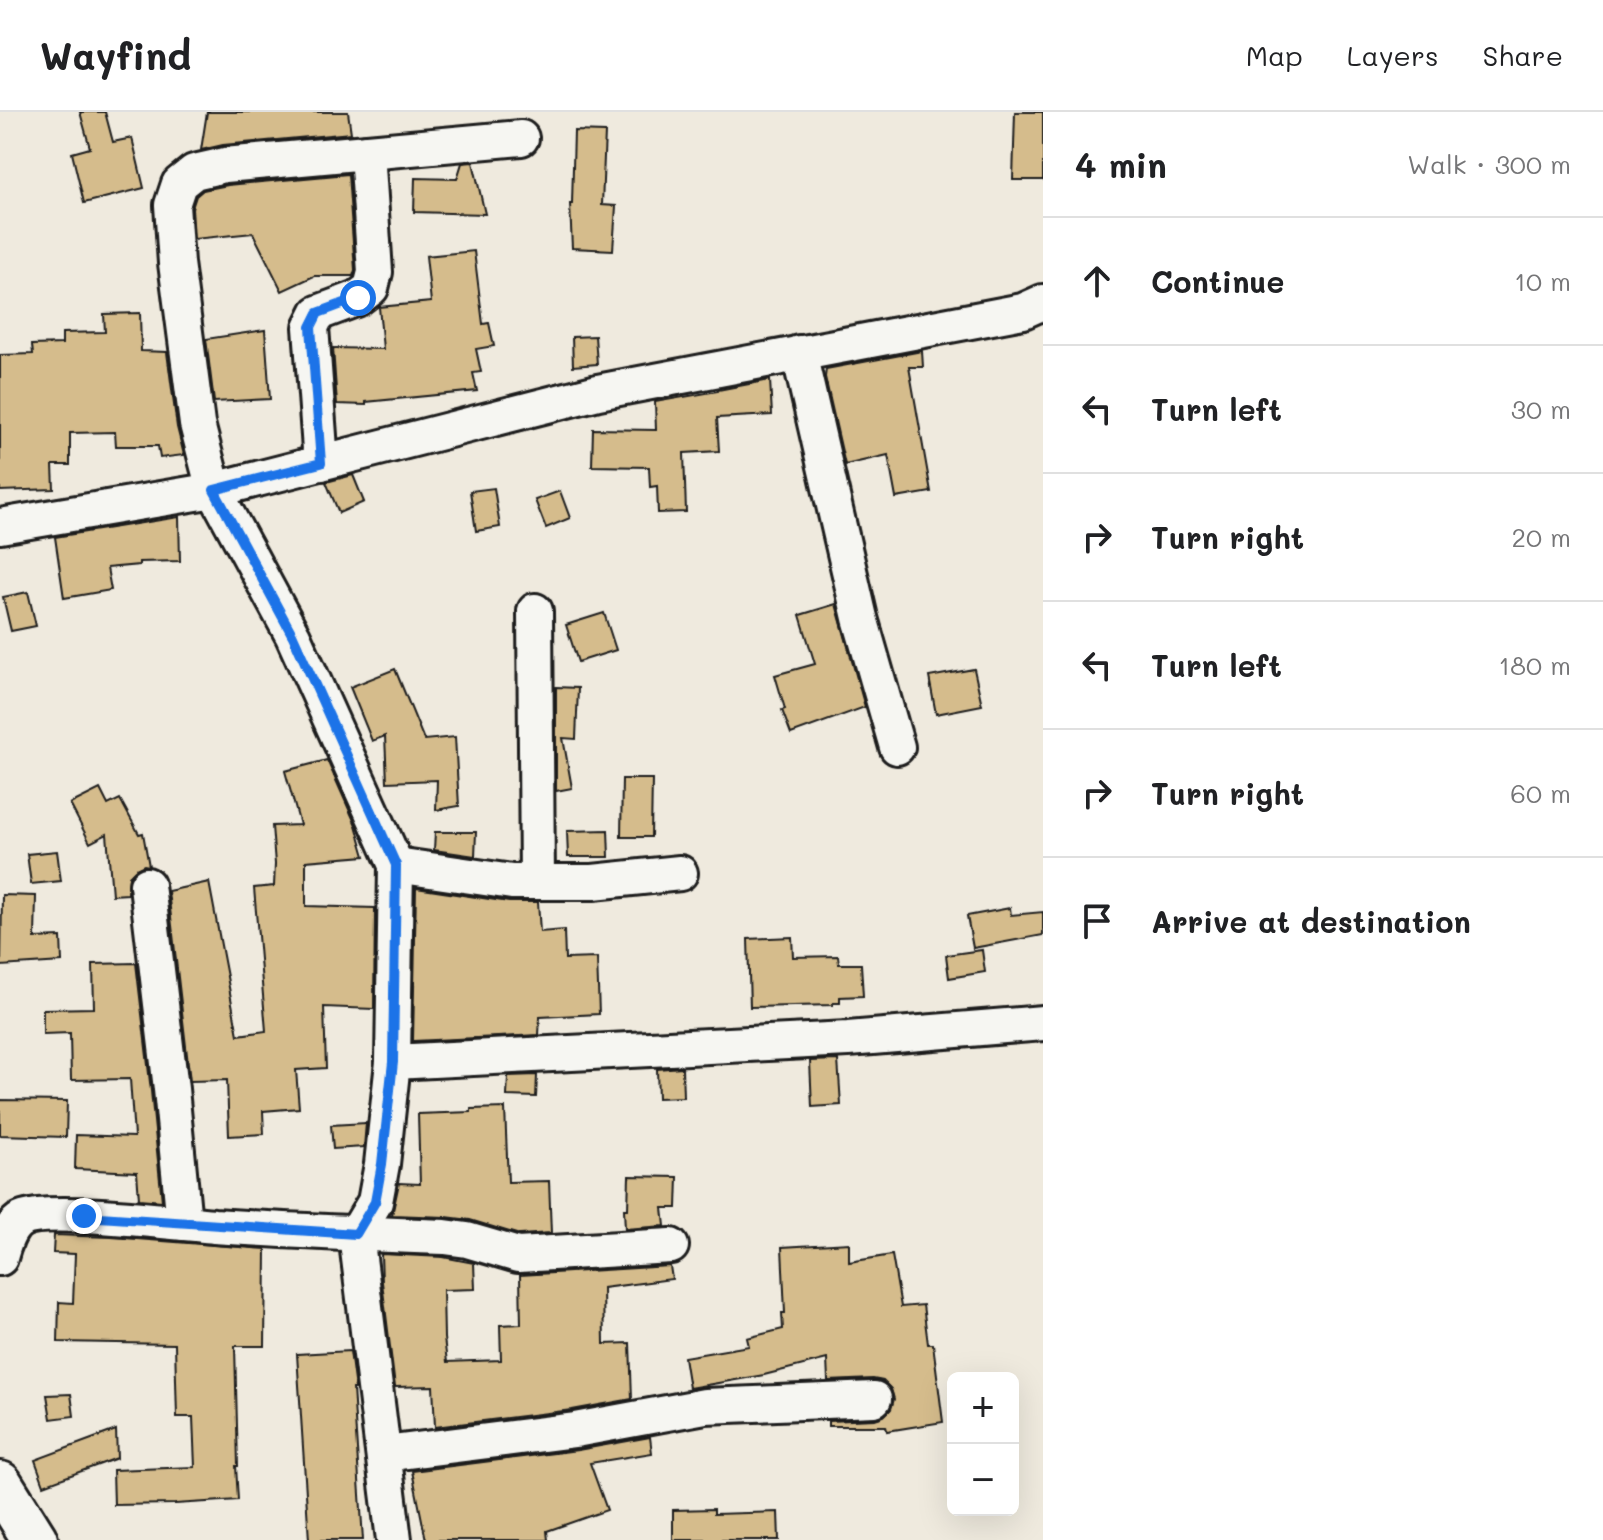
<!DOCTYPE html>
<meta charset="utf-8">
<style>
:root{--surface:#fff;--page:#f2f2f2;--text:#202124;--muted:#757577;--line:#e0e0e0}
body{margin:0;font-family:Mali,sans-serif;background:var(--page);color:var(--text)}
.controls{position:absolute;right:24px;bottom:24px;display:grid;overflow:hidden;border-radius:12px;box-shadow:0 8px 32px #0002}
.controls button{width:72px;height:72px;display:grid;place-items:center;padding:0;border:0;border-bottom:2px solid var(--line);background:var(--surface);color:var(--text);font:40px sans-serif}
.stop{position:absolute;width:24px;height:24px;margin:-18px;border:6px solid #1a73e8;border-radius:50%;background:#fff}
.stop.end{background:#1a73e8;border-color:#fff;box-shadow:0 2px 8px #0008}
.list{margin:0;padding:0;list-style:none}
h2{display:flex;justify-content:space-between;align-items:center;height:104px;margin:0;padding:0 32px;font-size:34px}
h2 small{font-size:26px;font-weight:400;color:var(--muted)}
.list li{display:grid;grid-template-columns:52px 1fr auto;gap:24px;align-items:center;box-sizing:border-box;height:128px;padding:0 32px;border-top:2px solid var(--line)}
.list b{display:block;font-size:30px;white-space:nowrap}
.list em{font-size:26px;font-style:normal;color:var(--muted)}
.icon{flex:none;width:44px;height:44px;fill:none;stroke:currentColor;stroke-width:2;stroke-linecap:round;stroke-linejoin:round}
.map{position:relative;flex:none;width:1043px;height:1428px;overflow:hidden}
header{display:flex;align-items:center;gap:48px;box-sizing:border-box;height:112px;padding:0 40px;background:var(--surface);border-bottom:2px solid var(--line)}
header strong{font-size:38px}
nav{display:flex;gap:44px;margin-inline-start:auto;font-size:28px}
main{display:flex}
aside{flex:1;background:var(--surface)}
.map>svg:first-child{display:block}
.building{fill:#d5bc8c;stroke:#1c1c1c;stroke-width:2}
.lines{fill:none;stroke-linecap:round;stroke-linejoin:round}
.street-casing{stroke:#1c1c1c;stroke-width:40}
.secondary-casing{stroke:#1c1c1c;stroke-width:50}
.street{stroke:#f6f6f2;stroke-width:34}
.secondary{stroke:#f6f6f2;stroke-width:44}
.route{stroke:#1a73e8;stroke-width:10}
</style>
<header>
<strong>Wayfind</strong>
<nav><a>Map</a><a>Layers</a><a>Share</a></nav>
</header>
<main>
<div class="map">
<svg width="1043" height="1428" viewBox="0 0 1043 1428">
<rect width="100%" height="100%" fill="#efeade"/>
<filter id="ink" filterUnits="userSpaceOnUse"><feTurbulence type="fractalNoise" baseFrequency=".0125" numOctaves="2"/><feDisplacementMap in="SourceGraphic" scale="16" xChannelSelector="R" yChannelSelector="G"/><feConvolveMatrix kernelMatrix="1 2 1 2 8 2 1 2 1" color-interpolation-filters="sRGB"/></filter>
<g filter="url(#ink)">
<!-- building -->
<g class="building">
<path d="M80,0H105L113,30L132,26L144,76L84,91L72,41L90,36Z"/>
<path d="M207,0H348L351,21L223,33L201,38Z"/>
<path d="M1015,0H1043V68H1013Z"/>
<path d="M574,19L605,20L602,93L616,94L613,138L572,136L570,92H572Z"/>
<path d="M473,50L485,102L414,100L415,66L457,67L462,51Z"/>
<path d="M348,62L355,158L353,164H314L282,179L253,121L194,127L192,96L196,84L203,78L228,73Z"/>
<path d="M474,139L483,212L489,211L494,234L476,237L481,260L473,261L477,279L366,290V293L337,292L333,236L383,237L379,195L431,190L426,144Z"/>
<path d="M140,201L141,239L167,240L177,315L184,343L160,346L158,334H116L115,320L70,321V353H53L54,377L0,379V243L33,242L32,233L62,232V221L105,220L104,202Z"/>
<path d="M265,218L270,287L214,290L206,227Z"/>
<path d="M595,224L597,252L573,254L572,225Z"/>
<path d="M922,239L923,255H909L931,380L896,386L888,343L845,353L825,265L826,257Z"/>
<path d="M770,268L772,303L717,306L719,339L684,341L686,400L658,401L657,374L650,375L649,355L592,354L593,317L656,318L655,290L718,279V278Z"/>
<path d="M353,363L364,390L339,401L326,370Z"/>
<path d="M494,376L500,415L476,419L470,379Z"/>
<path d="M560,379L570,406L546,416L535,388Z"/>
<path d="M179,405L180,449L139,450V453L107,456L111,478L64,486L55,425Z"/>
<path d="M28,480L36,514L11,519L3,485Z"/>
<path d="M836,492L865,595L791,622L782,598L785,597L775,563L815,552L800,503Z"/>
<path d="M604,501L616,538L578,550L566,513Z"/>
<path d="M395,557L424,628L455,625L459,694L436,698L437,668L387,670L385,624L372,629L350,575Z"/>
<path d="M974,557L982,593L936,602L929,565Z"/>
<path d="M556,575L578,576L576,627L563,626L572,676L556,679Z"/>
<path d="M327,648L356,713L365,744L306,749V794L375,796L374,897L324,895L326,956L296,958L299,996L263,999L264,1022L229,1024L227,968L190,969L168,779L209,770L238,923L266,919L254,776L274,774L275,752L272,714L300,713L285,659Z"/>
<path d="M622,667H652L651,725H621Z"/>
<path d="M100,677L108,693L120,687L139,722L143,721L149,754L144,753L136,757L129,764L128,782L112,783L107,722L90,731L70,692Z"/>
<path d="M608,718L609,745H568L567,719Z"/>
<path d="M435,720H476L475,744L434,738Z"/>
<path d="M57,739L61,769L31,772L27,742Z"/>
<path d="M416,776L509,790H538L540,820L564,818L565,847L597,846L599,902L540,905L539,923L413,929Z"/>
<path d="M2,783L36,784L35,826L61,825L62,850L1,854Z"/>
<path d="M1010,796L1011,803L1043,800V823L973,836L967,804Z"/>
<path d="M792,825L793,845L838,844L839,852H861L863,884L840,885V891H833V893L750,895L748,827Z"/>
<path d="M982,838L985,860L949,866L946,843Z"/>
<path d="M136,851L151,979L162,1089L139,1087L137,1060L75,1057L76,1023L134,1025L130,967L71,968L70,921L43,922V897L94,896L93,852Z"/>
<path d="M838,948L841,993L812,995L810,949Z"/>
<path d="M682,955L683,985L658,986L657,957Z"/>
<path d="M537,963L536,985L507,984L508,964Z"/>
<path d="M0,988L67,989L66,1025L0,1023Z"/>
<path d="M505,996L508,1070L549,1069L551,1121L520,1123L470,1108L446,1105L392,1103L399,1071L420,1072L418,1002L471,1000V997Z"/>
<path d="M366,1011L364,1035L333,1037L331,1013Z"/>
<path d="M629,1064L678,1065L677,1096H663L665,1114L625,1117L624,1097H628Z"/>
<path d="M54,1123L111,1125L266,1137L265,1234H235L238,1354H236L238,1388L175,1392L114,1393L113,1358L195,1355L193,1305H177L175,1232L58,1230L59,1190L73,1191L75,1142L53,1141Z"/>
<path d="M849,1131V1150L892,1143L901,1195L923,1193L928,1232H933L943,1310L887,1319L886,1314H828V1309L875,1307L884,1304L891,1297L894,1287L891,1277L883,1269L873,1267L828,1269L827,1247L764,1263L689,1276L684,1245L749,1234L747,1226L783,1217L782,1201H785L782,1135Z"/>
<path d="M381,1142L443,1145L474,1151L475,1177L443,1178L444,1226L447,1250L501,1248L500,1213L521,1212L520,1163L670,1154L672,1167L603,1176L604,1232L630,1231L632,1287L572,1298L435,1315L433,1274L395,1275L382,1170Z"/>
<path d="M350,1239L355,1277H353L363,1428H309L297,1242Z"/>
<path d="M71,1282L74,1304L51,1307L47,1283Z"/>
<path d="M116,1318L117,1346L44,1373L35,1348Z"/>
<path d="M650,1325L652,1341L590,1351L607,1398L547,1419L548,1428H426L412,1359L578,1338Z"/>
<path d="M714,1397V1402L778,1400L779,1428H673V1398Z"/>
</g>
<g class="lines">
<defs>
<g id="street">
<path d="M799,241L860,506L897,635"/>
<path d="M321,351L311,215L318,201L358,186L371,176L375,160L367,40"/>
<path d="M0,414L214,378L598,280L1023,199L1043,190"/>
<path d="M535,499L537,770"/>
<path d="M396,753L512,770H593L680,761"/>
<path d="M147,773L171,977L184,1111"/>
<path d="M393,950L848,927L1043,911"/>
<path d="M0,1146C3,1134 9,1116 19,1109C41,1094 181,1111 214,1114C291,1119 368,1122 445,1125L467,1128L518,1143L671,1134"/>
<path d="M384,1342L575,1318L705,1294L874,1287"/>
<path d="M394,1428L356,1122L375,1090L382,1052L393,950L396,753L293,524L214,378L197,312L176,151L172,93L179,72L194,60L225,53L521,26"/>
</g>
<path id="secondary" d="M0,1372L35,1428"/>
</defs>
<!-- street casing -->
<use href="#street" class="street-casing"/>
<!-- secondary casing -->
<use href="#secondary" class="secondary-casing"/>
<!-- street -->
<use href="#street" class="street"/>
<!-- secondary -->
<use href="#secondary" class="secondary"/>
</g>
</g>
<g class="lines" filter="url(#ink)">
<!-- route -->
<path class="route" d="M84,1104L356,1122L375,1090L382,1052L393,950L396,753L293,524L214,378L321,351L311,215L318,201L358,186"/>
</g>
</svg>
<div class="controls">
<button>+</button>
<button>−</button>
</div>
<div class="stop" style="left:358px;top:186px"></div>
<div class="stop end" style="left:84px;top:1104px"></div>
</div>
<aside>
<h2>4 min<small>Walk · 300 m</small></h2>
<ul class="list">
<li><svg class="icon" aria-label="ahead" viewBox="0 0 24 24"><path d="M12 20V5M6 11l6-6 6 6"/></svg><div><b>Continue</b></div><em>10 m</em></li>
<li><svg class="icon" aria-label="left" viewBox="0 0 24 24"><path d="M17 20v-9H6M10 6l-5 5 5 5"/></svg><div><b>Turn left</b></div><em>30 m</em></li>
<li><svg class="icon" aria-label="right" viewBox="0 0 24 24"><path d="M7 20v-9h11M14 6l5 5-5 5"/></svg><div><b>Turn right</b></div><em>20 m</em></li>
<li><svg class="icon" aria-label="left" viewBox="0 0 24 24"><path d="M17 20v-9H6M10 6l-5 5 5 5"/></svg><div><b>Turn left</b></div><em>180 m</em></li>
<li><svg class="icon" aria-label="right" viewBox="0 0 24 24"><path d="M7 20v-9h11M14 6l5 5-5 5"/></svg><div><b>Turn right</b></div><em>60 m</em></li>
<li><svg class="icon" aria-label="arrive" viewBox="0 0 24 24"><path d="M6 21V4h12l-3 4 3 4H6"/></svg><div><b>Arrive at destination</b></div></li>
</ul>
</aside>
</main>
